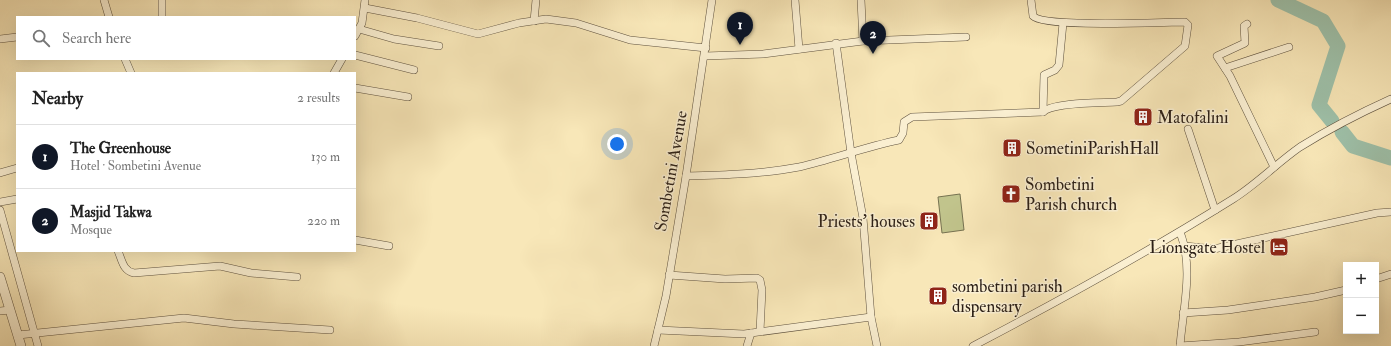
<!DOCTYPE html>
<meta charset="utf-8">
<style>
:root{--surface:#fff;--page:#f2f2f2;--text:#222;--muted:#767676;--line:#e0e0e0;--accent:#111827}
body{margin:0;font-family:"IM FELL Double Pica",serif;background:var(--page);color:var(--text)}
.controls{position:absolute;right:12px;bottom:12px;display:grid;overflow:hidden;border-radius:0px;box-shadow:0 4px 16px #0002}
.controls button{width:36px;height:36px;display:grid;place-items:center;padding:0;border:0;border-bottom:1px solid var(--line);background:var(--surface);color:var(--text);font:20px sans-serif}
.you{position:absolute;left:617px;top:144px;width:14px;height:14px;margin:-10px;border:3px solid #fff;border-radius:50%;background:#1a73e8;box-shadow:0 0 0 6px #1a73e833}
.badge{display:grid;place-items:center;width:26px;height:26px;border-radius:50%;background:var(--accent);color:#fff;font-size:13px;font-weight:700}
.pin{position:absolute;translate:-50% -33px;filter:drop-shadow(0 1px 2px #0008)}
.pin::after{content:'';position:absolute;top:21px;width:14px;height:12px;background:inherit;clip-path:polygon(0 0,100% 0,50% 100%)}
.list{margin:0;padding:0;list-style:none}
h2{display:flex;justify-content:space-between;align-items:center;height:52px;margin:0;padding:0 16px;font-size:17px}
h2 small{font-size:13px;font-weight:400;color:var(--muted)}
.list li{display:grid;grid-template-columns:26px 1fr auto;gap:12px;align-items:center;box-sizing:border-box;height:64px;padding:0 16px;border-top:1px solid var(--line)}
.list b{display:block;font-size:15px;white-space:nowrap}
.list p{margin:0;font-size:13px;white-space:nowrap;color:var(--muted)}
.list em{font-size:13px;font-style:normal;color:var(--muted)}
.icon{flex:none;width:22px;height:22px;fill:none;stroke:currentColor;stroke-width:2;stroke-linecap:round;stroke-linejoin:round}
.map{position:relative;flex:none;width:1391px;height:346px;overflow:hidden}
.search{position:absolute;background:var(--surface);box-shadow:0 4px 16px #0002;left:16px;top:16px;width:340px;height:44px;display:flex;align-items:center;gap:10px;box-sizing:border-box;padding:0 14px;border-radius:0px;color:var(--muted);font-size:15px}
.panel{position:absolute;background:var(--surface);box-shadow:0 4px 16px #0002;left:16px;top:72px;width:340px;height:180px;border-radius:0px}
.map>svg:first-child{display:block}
.green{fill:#c1c48c;stroke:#767251}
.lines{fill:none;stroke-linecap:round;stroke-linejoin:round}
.river{stroke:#9ec1aa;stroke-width:15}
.minor-casing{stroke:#5e513e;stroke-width:8}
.tertiary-casing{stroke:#5e513e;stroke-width:10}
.minor{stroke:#faefd1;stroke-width:7}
.tertiary{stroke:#faefd1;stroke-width:9}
.labels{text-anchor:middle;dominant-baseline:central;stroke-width:3;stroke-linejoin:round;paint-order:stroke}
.poi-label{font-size:17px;fill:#2b1f16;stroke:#faefd1;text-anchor:start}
.street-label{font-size:17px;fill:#2b1f16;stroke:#faefd1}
</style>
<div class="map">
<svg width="1391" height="346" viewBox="0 0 1391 346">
<rect width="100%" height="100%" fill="#f8e7b8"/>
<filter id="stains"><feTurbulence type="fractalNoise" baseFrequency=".005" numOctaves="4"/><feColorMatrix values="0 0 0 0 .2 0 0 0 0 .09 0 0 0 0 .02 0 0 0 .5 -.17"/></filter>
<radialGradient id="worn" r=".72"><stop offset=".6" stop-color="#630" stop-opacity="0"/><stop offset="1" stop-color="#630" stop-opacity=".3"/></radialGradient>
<!-- green -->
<path class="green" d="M960,194L964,230L942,233L938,197Z"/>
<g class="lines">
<!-- river -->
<g class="river">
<path d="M1278,0L1323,21L1338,46L1319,105L1332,121"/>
<path d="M1342,132L1353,146L1391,158"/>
</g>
<defs>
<g id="minor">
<path d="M104,0L109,17"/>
<path d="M162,0V17"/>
<path d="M795,0L799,49"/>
<path d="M861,0L863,41"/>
<path d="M365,8L417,18L478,34L519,23L546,19L576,23L630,40L706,48"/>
<path d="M534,21L536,0"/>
<path d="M1247,24L1244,26L1245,43L1217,56L1230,76L1274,167"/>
<path d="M359,29L394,39L439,46"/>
<path d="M355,36L362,23L365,0"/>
<path d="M0,39L17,37"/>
<path d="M836,43L851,153L863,218L871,317L877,346"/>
<path d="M355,55L414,70"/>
<path d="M705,56L763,54L863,41L966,37"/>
<path d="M125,59L131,73"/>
<path d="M1225,68L1289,47"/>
<path d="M334,73L342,59"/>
<path d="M355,88L408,97"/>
<path d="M1043,112L1044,75L1055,70L1059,65L1063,23"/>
<path d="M1188,129L1215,210"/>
<path d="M0,173L17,168"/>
<path d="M686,176C724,175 762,174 799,167C833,159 865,147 899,140L903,133L904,122L912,117L1043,112C1053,102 1101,103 1117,102L1121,101L1185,46L1188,25L1185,22C1162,22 1044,28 1033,16L1031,0"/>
<path d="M0,202L17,199"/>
<path d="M0,210L38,346"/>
<path d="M1180,232C1194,268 1183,308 1180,346"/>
<path d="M355,240L389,246"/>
<path d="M1185,246L1214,249L1377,213L1391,212"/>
<path d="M118,251C122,260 123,271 134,273L220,266L251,273L297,277"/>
<path d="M669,275L725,279L757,278L760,280L762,290L760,331"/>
<path d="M1376,279L1391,274"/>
<path d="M0,311L10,310"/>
<path d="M1183,313L1228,310L1315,297L1346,290"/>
<path d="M658,330L744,334L871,317"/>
<path d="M18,335L184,318L234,324L330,330"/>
<path d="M654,346L666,296L686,176L712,0"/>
<path d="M747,346L751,333"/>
<path d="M973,346C1061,300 1148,252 1233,199C1257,184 1277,163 1300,147C1329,129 1360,113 1391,99"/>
<path d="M1180,346L1239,342L1315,332"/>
</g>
<path id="tertiary" d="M0,277L21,346"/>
</defs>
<!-- minor casing -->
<use href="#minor" class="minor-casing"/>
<!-- tertiary casing -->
<use href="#tertiary" class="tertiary-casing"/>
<!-- minor -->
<use href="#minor" class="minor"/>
<!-- tertiary -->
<use href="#tertiary" class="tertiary"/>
</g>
<!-- icons -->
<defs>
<symbol id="building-square" viewBox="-11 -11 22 22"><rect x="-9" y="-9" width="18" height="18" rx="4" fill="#8f2418" stroke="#faefd1"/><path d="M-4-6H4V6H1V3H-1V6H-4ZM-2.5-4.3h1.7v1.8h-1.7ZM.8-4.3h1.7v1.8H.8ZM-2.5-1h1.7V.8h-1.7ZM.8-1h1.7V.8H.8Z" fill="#fff"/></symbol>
<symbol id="church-square" viewBox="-11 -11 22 22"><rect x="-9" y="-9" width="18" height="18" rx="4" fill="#8f2418" stroke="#faefd1"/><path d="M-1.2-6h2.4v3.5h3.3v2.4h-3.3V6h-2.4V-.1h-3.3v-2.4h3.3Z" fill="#fff"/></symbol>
<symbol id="hotel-square" viewBox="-11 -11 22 22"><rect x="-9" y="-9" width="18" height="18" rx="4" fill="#8f2418" stroke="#faefd1"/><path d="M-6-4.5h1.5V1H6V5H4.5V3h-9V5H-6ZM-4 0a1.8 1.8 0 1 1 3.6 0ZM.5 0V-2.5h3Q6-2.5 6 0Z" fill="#fff"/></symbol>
</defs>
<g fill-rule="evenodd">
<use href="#building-square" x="1132" y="106" width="22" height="22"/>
<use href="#building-square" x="1001" y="137" width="22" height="22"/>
<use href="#church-square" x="1000" y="183" width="22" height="22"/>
<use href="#building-square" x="918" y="210" width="22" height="22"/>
<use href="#hotel-square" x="1268" y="236" width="22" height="22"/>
<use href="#building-square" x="927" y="285" width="22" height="22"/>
</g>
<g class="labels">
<!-- poi labels -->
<g class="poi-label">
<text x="1157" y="117">Matofalini</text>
<text x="1026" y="148">SometiniParishHall</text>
<text x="1025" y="184">Sombetini<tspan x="1025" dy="20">Parish church</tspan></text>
<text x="915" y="221" text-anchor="end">Priests' houses</text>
<text x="1265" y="247" text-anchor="end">Lionsgate Hostel</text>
<text x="952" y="286">sombetini parish<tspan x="952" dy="20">dispensary</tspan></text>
</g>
<!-- street labels -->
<g class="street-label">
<text transform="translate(671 171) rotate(-80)">Sombetini Avenue</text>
</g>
</g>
<rect width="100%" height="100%" filter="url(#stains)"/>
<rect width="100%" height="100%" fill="url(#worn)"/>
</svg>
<div class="controls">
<button>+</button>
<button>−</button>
</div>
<div class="you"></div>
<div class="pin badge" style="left:740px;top:45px">1</div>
<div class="pin badge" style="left:873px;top:54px">2</div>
<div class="search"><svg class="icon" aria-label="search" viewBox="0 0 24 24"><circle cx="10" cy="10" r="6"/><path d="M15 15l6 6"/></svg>Search here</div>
<section class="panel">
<h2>Nearby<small>2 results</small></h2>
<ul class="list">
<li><span class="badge">1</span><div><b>The Greenhouse</b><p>Hotel · Sombetini Avenue</p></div><em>130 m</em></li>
<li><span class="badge">2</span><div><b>Masjid Takwa</b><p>Mosque</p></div><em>220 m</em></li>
</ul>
</section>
</div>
